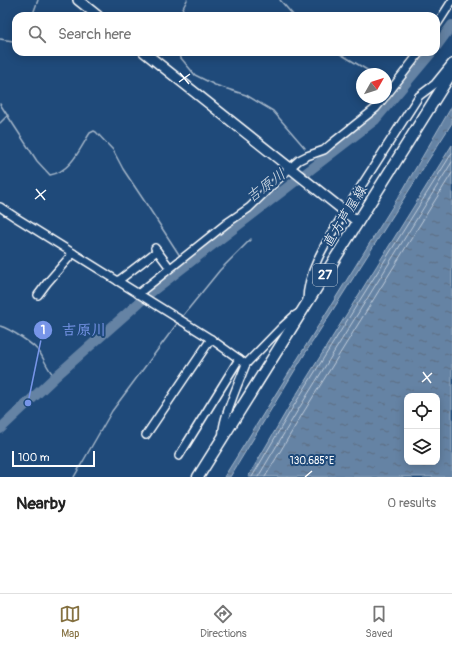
<!DOCTYPE html>
<meta charset="utf-8">
<style>
:root{--surface:#fff;--page:#f2f2f2;--text:#222;--muted:#767676;--line:#e0e0e0;--accent:#857141}
body{margin:0;font-family:Pangolin,"Klee One",sans-serif;background:var(--page);color:var(--text)}
.controls{position:absolute;right:12px;bottom:12px;display:grid;overflow:hidden;border-radius:8px;box-shadow:0 2px 10px #0003}
.controls button{width:36px;height:36px;display:grid;place-items:center;padding:0;border:0;border-bottom:1px solid var(--line);background:var(--surface);color:var(--text);font:20px sans-serif}
.compass{position:absolute;left:356px;top:68px;width:36px;height:36px;border-radius:50%;background:var(--surface);box-shadow:0 2px 10px #0003;rotate:51deg}
.scale{position:absolute;left:12px;bottom:10px;width:83px;box-sizing:border-box;padding-left:4px;border:2px solid #fff;border-top:0;font-size:11px;line-height:14px;white-space:nowrap;color:#fff;-webkit-text-stroke:3px #1f4a7a;paint-order:stroke}
.list{margin:0;padding:0;list-style:none}
h2{display:flex;justify-content:space-between;align-items:center;height:52px;margin:0;padding:0 16px;font-size:17px}
h2 small{font-size:13px;font-weight:400;color:var(--muted)}
.icon{flex:none;width:22px;height:22px;fill:none;stroke:currentColor;stroke-width:2;stroke-linecap:round;stroke-linejoin:round}
.map{position:relative;flex:none;width:452px;height:477px;overflow:hidden}
.search{position:absolute;background:var(--surface);box-shadow:0 2px 10px #0003;left:12px;right:12px;top:12px;height:44px;display:flex;align-items:center;gap:10px;box-sizing:border-box;padding:0 14px;border-radius:12px;color:var(--muted);font-size:15px}
.sheet{height:116px;background:var(--surface)}
nav{display:flex;justify-content:space-around;align-items:center;box-sizing:border-box;height:56px;border-top:1px solid var(--line);background:var(--surface);font-size:11px;color:var(--muted)}
nav a{display:grid;justify-items:center;gap:2px}
nav .on{color:var(--accent)}
.map>svg:first-child{display:block}
.water{fill:url(#water-ripples);stroke:#a3b5c8;fill-rule:evenodd}
.lines{fill:none;stroke-linecap:round;stroke-linejoin:round}
.shore{stroke:#c1cddb;stroke-width:1}
.stream{stroke:#a3b5c8;stroke-width:1.5}
.river{stroke:#6583a4;stroke-width:10}
.street-casing{stroke:#fff;stroke-width:10}
.secondary-casing{stroke:#fff;stroke-width:12}
.primary-casing{stroke:#fff;stroke-width:13}
.street{stroke:#1f4a7a;stroke-width:7}
.secondary{stroke:#1f4a7a;stroke-width:9}
.primary{stroke:#1f4a7a;stroke-width:10}
.ticks{fill:none;stroke:#fff;stroke-width:1.5}
.labels{text-anchor:middle;dominant-baseline:central;stroke-width:4;stroke-linejoin:round;paint-order:stroke}
.shield{fill:#1f4a7a;stroke:#bcc9d7;stroke-width:1}
.shield-label{font-size:13px;font-weight:bold;fill:#fff}
.street-label{font-size:14px;fill:#fff;stroke:#1f4a7a}
.water-label{font-size:15px;font-style:italic;fill:#d8e0e8;stroke:#1f4a7a}
.ticks-label{font-size:10px;text-anchor:middle;fill:#fff;stroke:#1f4a7a;stroke-width:4;stroke-linejoin:round;paint-order:stroke}
.leader{fill:none;stroke:#7795e8;stroke-width:1.5}
.callout-dot{fill:#7795e8;stroke:#1f4a7a;stroke-width:1.5}
.mark-label{font-size:12px;text-anchor:middle;font-weight:bold;fill:#fff}
.callout-label{font-size:15px;text-anchor:middle;font-weight:bold;fill:#7795e8;stroke:#1f4a7a;stroke-width:4;stroke-linejoin:round;paint-order:stroke}
</style>
<div class="map">
<svg width="452" height="477" viewBox="0 0 452 477">
<defs>
<pattern id="water-ripples" width="26" height="14" patternUnits="userSpaceOnUse"><rect width="26" height="14" fill="#6583a4"/><path d="M2 4q2-2 4 0t4 0M15 11q2-2 4 0t4 0" fill="none" stroke="#5b6d81"/></pattern>
</defs>
<rect width="100%" height="100%" fill="#1f4a7a"/>
<filter id="ink" filterUnits="userSpaceOnUse"><feTurbulence type="fractalNoise" baseFrequency=".025" numOctaves="2"/><feDisplacementMap in="SourceGraphic" scale="8" xChannelSelector="R" yChannelSelector="G"/><feConvolveMatrix kernelMatrix="1 2 1 2 8 2 1 2 1" color-interpolation-filters="sRGB"/></filter>
<g filter="url(#ink)">
<!-- water -->
<g class="water">
<path d="M452,106V123L306,352L230,477H224L404,188Z"/>
<path d="M452,145V477H248L290,405ZM407,396H437V462H407Z"/>
</g>
<g class="lines">
<!-- shore -->
<g class="shore">
<path d="M252,477L293,407L452,153"/>
<path d="M258,477L298,410L452,162"/>
<path d="M265,477L303,413L452,173"/>
</g>
<!-- stream -->
<g class="stream">
<path d="M280,0L294,16"/>
<path d="M34,16V11L38,0"/>
<path d="M179,16L187,0"/>
<path d="M0,39L13,41L16,40"/>
<path d="M176,52L195,75L215,85L246,95L273,111L305,148"/>
<path d="M337,52L374,74"/>
<path d="M0,104L37,161L50,175C71,172 80,148 90,133L94,131L96,132L113,150L123,169L145,202L180,256"/>
<path d="M0,123L8,115"/>
<path d="M317,160L319,163"/>
<path d="M181,318L220,270L251,239"/>
<path d="M0,326C10,329 34,344 40,353C45,361 48,370 55,377"/>
<path d="M74,477L112,411L179,321"/>
</g>
<!-- river -->
<g class="river">
<path d="M436,47L452,25"/>
<path d="M0,429L55,377L150,293L375,120L432,52"/>
</g>
<defs>
<g id="street">
<path d="M436,26L452,1"/>
<path d="M386,96L420,52"/>
<path d="M349,205L419,96L435,84L452,63"/>
<path d="M0,207L15,217L211,339L246,364L282,327L294,316L299,313"/>
<path d="M155,248L170,268"/>
<path d="M118,281L157,251"/>
<path d="M138,294L227,223L249,208L290,168L299,160L307,156L324,150L331,144L376,108L384,98"/>
<path d="M38,295L47,283L73,253"/>
<path d="M307,303C306,274 326,242 341,218"/>
<path d="M146,435L211,339"/>
<path d="M223,435C220,424 241,377 246,364"/>
<path d="M179,456L239,359"/>
</g>
<g id="secondary">
<path d="M78,0L98,16"/>
<path d="M144,52L358,222"/>
</g>
<path id="primary" d="M198,477L452,72"/>
</defs>
<!-- street casing -->
<use href="#street" class="street-casing"/>
<!-- secondary casing -->
<use href="#secondary" class="secondary-casing"/>
<!-- primary casing -->
<use href="#primary" class="primary-casing"/>
<!-- street -->
<use href="#street" class="street"/>
<!-- secondary -->
<use href="#secondary" class="secondary"/>
<!-- primary -->
<use href="#primary" class="primary"/>
</g>
</g>
<!-- ticks -->
<path class="ticks" d="M180,73L189,84M179,82L190,74M36,189L45,200M35,199L46,190M423,372L431,383M422,382L432,373M305,477L312,471"/>
<g class="labels">
<!-- shield labels -->
<rect class="shield" x="313" y="264" width="24" height="22" rx="3"/>
<g class="shield-label">
<text x="325" y="275">27</text>
</g>
<!-- street labels -->
<g class="street-label">
<text transform="translate(345 216) rotate(-58)">直方芦屋線</text>
</g>
<!-- water labels -->
<g class="water-label">
<text transform="translate(266 186) rotate(-37)">吉原川</text>
</g>
</g>
<g class="ticks-label">
<text x="312" y="464">130.685°E</text>
</g>
<!-- callouts -->
<path class="leader" d="M28 403L43 330"/>
<g class="callout-dot">
<circle cx="28" cy="403" r="4"/>
<circle cx="43" cy="330" r="10"/>
</g>
<g class="mark-label">
<text x="43" y="334">1</text>
</g>
<g class="callout-label">
<text x="84" y="335">吉原川</text>
</g>
</svg>
<div class="controls">
<button><svg class="icon" aria-label="locate" viewBox="0 0 24 24"><circle cx="12" cy="12" r="6"/><path d="M12 2v4M12 18v4M2 12h4M18 12h4"/></svg></button>
<button><svg class="icon" aria-label="layers" viewBox="0 0 24 24"><path d="M12 4l9 5-9 5-9-5zM3 14l9 5 9-5"/></svg></button>
</div>
<svg class="compass" viewBox="-18 -18 36 36"><path d="M0-13l5 13h-10z" fill="#e53935"/><path d="M0 13l5-13h-10z" fill="#767676"/></svg>
<div class="scale">100 m</div>
<div class="search"><svg class="icon" aria-label="search" viewBox="0 0 24 24"><circle cx="10" cy="10" r="6"/><path d="M15 15l6 6"/></svg>Search here</div>
</div>
<section class="sheet">
<h2>Nearby<small>0 results</small></h2>
<ul class="list">
</ul>
</section>
<nav>
<a class="on"><svg class="icon" aria-label="map" viewBox="0 0 24 24"><path d="M3 6l6-2 6 2 6-2v14l-6 2-6-2-6 2zM9 4v14M15 6v14"/></svg>Map</a>
<a><svg class="icon" aria-label="directions" viewBox="0 0 24 24"><path d="M12 3l9 9-9 9-9-9zM9 14v-3h6M13 9l2 2-2 2"/></svg>Directions</a>
<a><svg class="icon" aria-label="saved" viewBox="0 0 24 24"><path d="M7 4h10v16l-5-4-5 4z"/></svg>Saved</a>
</nav>
